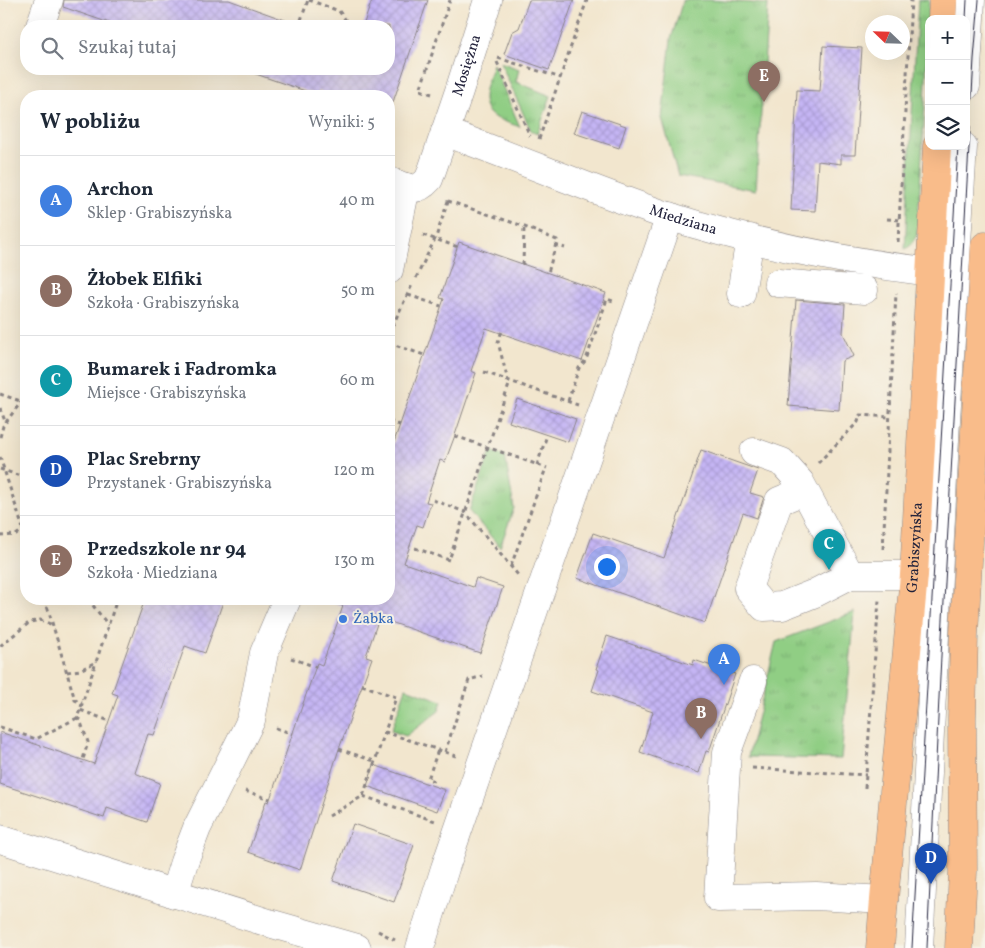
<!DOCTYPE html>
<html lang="pl">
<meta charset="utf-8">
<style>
:root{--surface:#fff;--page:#f6f6f7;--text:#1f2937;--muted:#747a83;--line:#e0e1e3;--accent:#b5179e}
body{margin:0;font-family:Vollkorn,serif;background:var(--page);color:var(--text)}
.controls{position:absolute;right:15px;top:15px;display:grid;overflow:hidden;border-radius:10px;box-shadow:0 5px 20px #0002}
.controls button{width:45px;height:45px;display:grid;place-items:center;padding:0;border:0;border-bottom:1px solid var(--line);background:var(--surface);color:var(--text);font:25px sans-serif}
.compass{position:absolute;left:865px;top:15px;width:45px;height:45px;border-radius:50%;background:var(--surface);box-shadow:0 5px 20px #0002;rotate:293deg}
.you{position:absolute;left:606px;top:566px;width:18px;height:18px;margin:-12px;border:4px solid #fff;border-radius:50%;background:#1a73e8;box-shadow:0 0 0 8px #1a73e833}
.badge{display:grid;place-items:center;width:32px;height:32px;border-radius:50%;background:var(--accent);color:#fff;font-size:16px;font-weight:700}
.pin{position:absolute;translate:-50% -41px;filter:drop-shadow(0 1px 2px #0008)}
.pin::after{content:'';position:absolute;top:26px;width:18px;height:15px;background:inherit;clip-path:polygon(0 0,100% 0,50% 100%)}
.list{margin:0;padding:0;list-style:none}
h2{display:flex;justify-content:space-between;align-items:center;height:65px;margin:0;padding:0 20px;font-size:21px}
h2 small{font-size:16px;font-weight:400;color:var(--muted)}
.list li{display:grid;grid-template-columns:32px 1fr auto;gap:15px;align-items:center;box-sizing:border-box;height:90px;padding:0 20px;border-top:1px solid var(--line)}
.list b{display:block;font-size:19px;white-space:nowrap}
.list p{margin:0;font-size:16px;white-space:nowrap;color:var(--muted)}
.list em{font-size:16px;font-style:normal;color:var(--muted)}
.icon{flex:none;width:28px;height:28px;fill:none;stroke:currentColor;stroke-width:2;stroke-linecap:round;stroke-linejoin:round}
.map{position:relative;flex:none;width:985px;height:948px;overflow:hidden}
.search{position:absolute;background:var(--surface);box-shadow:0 5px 20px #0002;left:20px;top:20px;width:375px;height:55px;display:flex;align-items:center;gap:12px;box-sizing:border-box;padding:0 18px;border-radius:20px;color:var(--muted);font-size:19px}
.panel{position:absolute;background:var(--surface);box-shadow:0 5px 20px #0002;left:20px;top:90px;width:375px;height:515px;border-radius:20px}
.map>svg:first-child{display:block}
.grass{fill:url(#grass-tufts);stroke:#597860}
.building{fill:url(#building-cross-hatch)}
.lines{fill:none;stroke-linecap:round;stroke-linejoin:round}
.minor-casing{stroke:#8a8484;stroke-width:29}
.major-casing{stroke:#8a8484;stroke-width:29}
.path{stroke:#8a8484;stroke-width:3;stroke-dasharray:4 4;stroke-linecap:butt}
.minor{stroke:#fff;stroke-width:28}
.major{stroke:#f9bc8a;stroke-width:28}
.tram{stroke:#22223b;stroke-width:1}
.shop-dot{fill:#3f7fe0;stroke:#f7f3e8;stroke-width:2}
.labels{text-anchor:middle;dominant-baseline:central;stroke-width:4;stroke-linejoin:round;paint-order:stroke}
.street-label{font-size:15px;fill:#22223b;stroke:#f7f3e8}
.shop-label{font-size:15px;fill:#366cbe;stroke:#f7f3e8;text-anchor:start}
</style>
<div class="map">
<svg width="985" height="948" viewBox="0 0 985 948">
<defs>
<pattern id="grass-tufts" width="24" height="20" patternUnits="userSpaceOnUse" patternTransform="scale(1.25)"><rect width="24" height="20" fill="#90ce84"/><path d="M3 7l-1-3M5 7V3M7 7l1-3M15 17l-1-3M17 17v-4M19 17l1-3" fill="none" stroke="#7cb173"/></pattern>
<pattern id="building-cross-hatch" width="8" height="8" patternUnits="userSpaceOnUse" patternTransform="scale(1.25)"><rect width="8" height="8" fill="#c5b5f4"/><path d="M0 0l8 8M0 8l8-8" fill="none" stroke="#a99bd2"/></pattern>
</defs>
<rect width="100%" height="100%" fill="#f7f3e8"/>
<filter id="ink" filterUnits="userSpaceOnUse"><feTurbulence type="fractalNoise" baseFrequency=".02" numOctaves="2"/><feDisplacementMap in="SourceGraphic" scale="10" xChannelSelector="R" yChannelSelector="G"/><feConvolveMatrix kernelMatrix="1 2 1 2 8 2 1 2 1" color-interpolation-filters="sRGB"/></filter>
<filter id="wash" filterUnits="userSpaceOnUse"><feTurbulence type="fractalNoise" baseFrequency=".0096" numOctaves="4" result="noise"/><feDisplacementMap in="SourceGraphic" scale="20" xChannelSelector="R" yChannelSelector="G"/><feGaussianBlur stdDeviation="1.12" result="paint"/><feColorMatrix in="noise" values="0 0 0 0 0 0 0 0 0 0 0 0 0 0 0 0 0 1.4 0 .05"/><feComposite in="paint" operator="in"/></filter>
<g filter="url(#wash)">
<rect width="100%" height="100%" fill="#f2e6ce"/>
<!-- grass -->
<g class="grass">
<path d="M683,0H709L768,4L756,190L678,176L662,118L671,39Z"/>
<path d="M918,0H929L925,105L917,235L910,246L905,249Z"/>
<path d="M500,62L519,69L516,82L551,96L537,134L531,131Z"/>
<path d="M493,64L520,127C512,124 502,121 494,117C475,105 488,80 493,64Z"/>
<path d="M491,451L505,456L514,508L500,547L469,511Z"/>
<path d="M855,612L841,759L748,757L776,642Z"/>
<path d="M406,688L442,701L439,711L406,736L391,731Z"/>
</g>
<g id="blocks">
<!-- building -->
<g class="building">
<path d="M64,0H229L293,23L292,26H118L63,7Z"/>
<path d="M372,0H428L392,105H389V96H335L319,91L317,95L250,72L251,69H389V26H363Z"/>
<path d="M529,0H574L549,70L504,54L512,32L519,28Z"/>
<path d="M823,46L862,48L855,155H841V164L818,161L815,211L791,210L797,90L820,91Z"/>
<path d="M582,111L626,126L619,148L574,133Z"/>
<path d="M459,242L606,293L582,361L486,328L471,371L476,373L454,438L445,462L440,460L426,502L431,503L423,527L417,525L404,563L473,587L476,578L503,587L480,653L379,618L366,656L372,658L339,749L300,870L248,852L266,801L269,802L317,663L322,665L337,624L343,606L332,602V599H389V456L444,299L440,298Z"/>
<path d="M796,300L845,304L843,333L854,356L842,361L839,410L788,406Z"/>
<path d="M517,399L576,419L568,442L509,422Z"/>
<path d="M701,450L758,470L750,493L764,497L757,518L743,513L705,623L577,578L593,533L664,558Z"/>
<path d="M145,599H224L205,653L185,646L154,735L148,734L135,773L160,783L147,822L107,808L104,818L0,784V732L94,764L118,695L112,693Z"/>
<path d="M607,636L693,665L694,660L735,674L709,752L706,751L699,773L640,752L653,712L592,691L599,670L596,669Z"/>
<path d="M374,765L445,790L437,811L367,786Z"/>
<path d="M353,824L414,845L394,902L333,881Z"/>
</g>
</g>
</g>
<g filter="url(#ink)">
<use href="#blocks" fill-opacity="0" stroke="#8a8484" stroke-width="1"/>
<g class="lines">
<defs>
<g id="minor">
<path d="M40,26L49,0"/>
<path d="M966,86L971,0"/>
<path id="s1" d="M445,132C520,159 593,191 668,216C753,243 842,261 931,272"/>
<path id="s2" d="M389,181C406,187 415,195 429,179L459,91L488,0"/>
<path d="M389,270L406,187"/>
<path d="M778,283L864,290"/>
<path d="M741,294L750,238"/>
<path d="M754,452L782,462L800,482L850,575"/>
<path d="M803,491L779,501L748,588L764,607L782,606L815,593L850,575H914"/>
<path d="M753,681L727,752L718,898L816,896L884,900"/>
<path d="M0,839L269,923L357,948"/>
<path d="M174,894L184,862L197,828L251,720L264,653L287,599"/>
<path d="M420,948L445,868L670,216"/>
<path d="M919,948L946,420L963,146"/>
</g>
<g id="major">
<path d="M942,19L943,0"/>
<path id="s3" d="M880,948L884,900L914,575L937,146"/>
<path d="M959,948L963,872L962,718L964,635L985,246"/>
</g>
</defs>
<!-- minor casing -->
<use href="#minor" class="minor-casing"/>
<!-- major casing -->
<use href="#major" class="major-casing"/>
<!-- path -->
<g class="path">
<path d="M309,0L339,11L350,26"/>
<path d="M301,20L308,0"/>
<path d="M498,58L561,78"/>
<path d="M497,62L530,136"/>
<path d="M432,94L420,90L450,0"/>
<path d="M539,139L587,0"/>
<path d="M448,201L520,225L557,240L548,273"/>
<path d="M887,219L900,220"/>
<path d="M423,235L458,247"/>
<path d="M898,242L911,0"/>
<path d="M555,245L565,248"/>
<path d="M523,265L524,227"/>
<path d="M416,278L436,237L449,198"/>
<path d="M408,295L441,306"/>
<path d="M389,333L412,285"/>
<path d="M389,343L424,355"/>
<path d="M484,372L578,405"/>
<path d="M0,394L26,403"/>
<path d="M568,401L579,368L586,360L607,299L613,301"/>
<path d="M0,408L5,421"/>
<path d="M389,421L400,425"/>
<path d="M455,436L547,468"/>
<path d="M0,437L3,426L21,402"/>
<path d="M0,457L26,538"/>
<path d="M818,463L858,422L860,415L889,417"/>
<path d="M537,465L546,438"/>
<path d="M0,469L26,478"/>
<path d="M433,500L465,512L518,575"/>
<path d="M0,536L16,535L24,529"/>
<path d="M415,548L449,560L509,385L498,342L502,331"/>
<path d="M883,549L896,293"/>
<path d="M511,566L546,468"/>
<path d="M45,599L75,700L82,703"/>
<path d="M88,599L108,625"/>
<path d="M323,603L325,599"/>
<path d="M0,646L30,622L40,620L53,625"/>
<path d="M291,658L316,667"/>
<path d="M67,672L80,670L96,662"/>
<path d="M362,685L396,697L385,732L445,752L469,680L483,676"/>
<path d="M77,718L80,720L88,742L82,763"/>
<path d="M107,720L80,710L117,599"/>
<path d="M0,727L36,739L77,718L80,710"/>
<path d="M276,728L293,734"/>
<path d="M339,749L374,761"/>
<path d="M445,752L456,756"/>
<path d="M752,768L866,775"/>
<path d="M434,781L428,779L438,750"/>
<path d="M865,788L879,600"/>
<path d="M245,791L270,799"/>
<path d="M363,796L435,821"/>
<path d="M329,816L363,796L385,732"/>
<path d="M378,931L395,940"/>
</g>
<!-- minor -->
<use href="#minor" class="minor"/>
<!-- major -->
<use href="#major" class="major"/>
<!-- tram -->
<g class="tram">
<path d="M966,19L967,0"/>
<path d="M912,948L958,146"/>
<path d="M927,948L941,656L967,182L974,59L979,0"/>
</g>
</g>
</g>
<!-- markers -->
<circle class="shop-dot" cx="343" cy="619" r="5"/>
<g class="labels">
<!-- street labels -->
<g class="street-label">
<text stroke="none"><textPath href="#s2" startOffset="164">Mosiężna</textPath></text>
<text stroke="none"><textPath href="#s1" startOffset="254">Miedziana</textPath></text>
<text stroke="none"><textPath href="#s3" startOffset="402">Grabiszyńska</textPath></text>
</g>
<!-- shop labels -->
<g class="shop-label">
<text x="353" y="619">Żabka</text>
</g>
</g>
</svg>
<div class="controls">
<button>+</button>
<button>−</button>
<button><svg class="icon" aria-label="layers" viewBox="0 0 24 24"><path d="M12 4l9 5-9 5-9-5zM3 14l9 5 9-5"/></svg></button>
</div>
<svg class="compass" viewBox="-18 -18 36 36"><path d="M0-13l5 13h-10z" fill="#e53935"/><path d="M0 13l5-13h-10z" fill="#747a83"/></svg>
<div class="you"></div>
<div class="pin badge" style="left:724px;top:685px;background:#3f7fe0">A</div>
<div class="pin badge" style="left:701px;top:739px;background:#8d6e63">B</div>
<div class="pin badge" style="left:829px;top:570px;background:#0f9aa8">C</div>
<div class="pin badge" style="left:931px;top:884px;background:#1a4fb4">D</div>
<div class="pin badge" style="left:764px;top:102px;background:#8d6e63">E</div>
<div class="search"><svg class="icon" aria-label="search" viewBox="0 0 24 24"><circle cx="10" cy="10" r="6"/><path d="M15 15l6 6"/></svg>Szukaj tutaj</div>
<section class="panel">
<h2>W pobliżu<small>Wyniki: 5</small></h2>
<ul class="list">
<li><span class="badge" style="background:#3f7fe0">A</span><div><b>Archon</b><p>Sklep · Grabiszyńska</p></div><em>40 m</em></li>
<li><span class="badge" style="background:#8d6e63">B</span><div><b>Żłobek Elfiki</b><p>Szkoła · Grabiszyńska</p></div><em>50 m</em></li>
<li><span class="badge" style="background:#0f9aa8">C</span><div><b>Bumarek i Fadromka</b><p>Miejsce · Grabiszyńska</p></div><em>60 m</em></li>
<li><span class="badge" style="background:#1a4fb4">D</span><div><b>Plac Srebrny</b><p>Przystanek · Grabiszyńska</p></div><em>120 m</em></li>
<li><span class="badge" style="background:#8d6e63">E</span><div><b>Przedszkole nr 94</b><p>Szkoła · Miedziana</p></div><em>130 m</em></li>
</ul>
</section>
</div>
